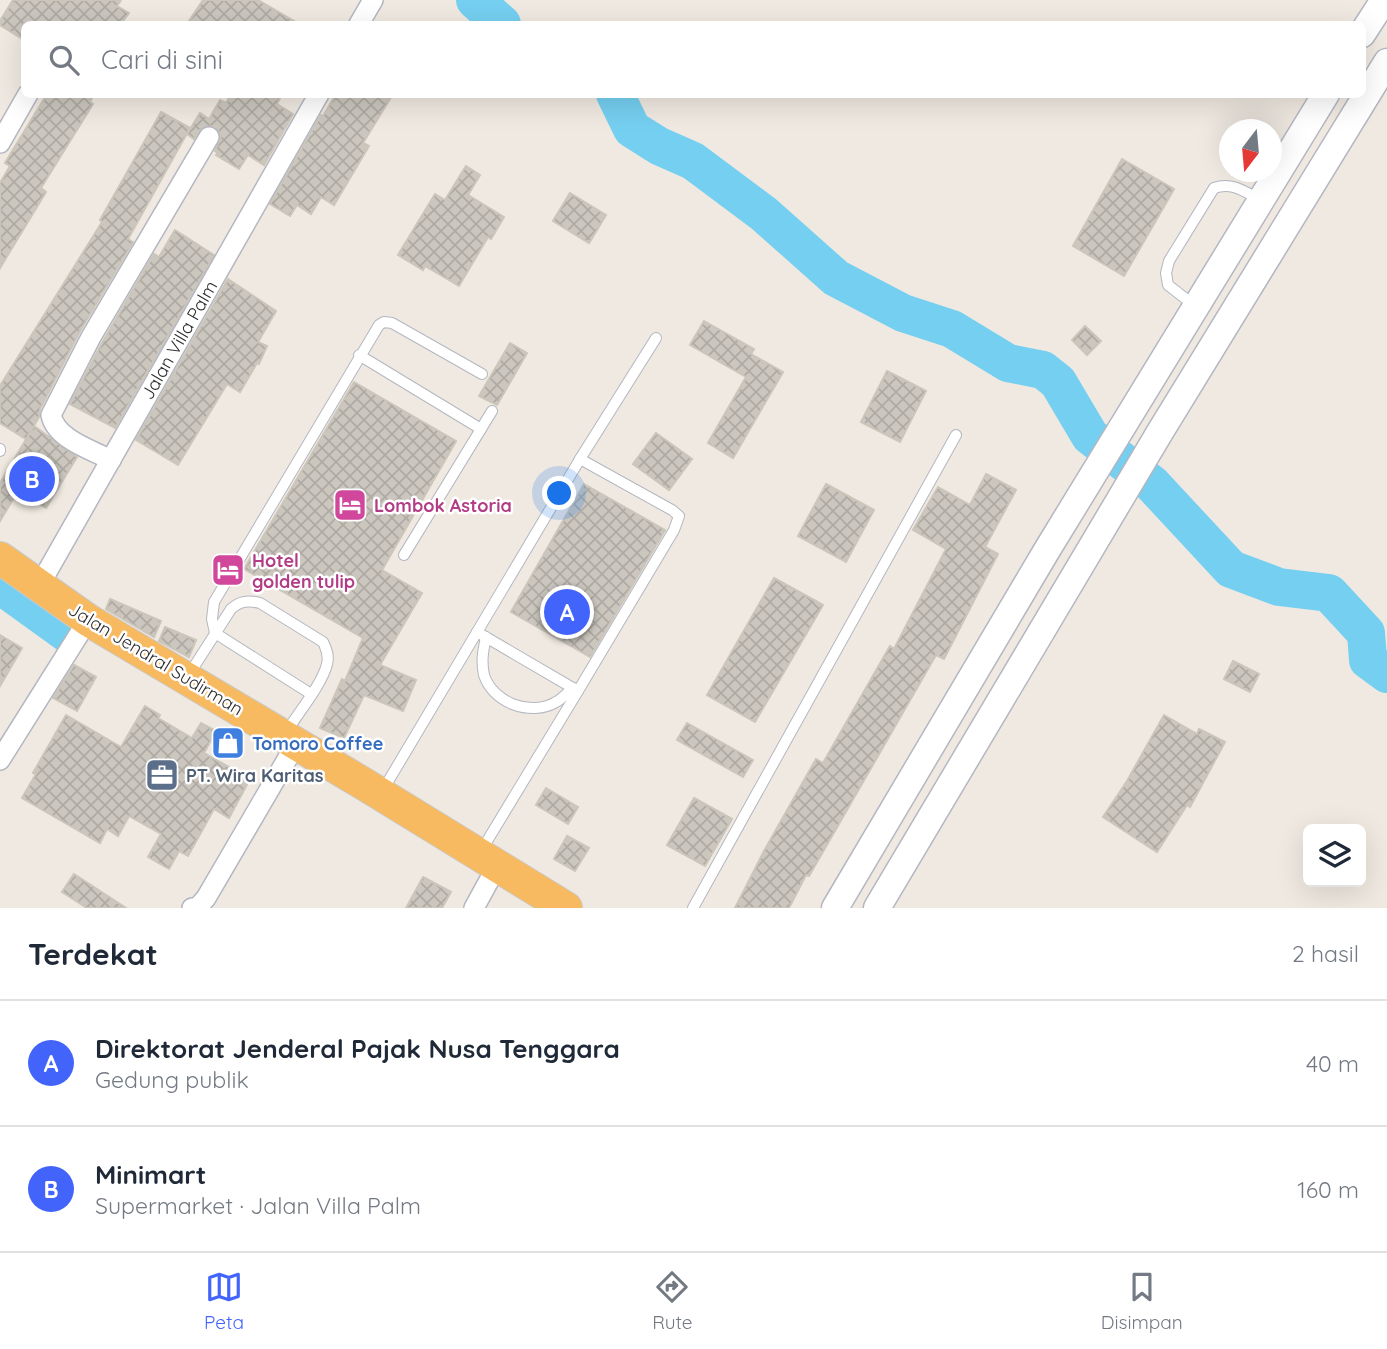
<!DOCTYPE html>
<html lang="id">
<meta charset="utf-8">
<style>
:root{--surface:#fff;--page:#f6f6f7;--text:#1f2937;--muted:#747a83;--line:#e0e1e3;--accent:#4264fb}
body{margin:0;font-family:Quicksand,sans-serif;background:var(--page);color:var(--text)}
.controls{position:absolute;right:21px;bottom:21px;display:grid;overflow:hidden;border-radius:10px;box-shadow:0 7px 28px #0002}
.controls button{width:63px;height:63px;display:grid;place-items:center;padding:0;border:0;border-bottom:2px solid var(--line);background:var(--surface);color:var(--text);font:35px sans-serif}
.compass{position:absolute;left:1219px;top:119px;width:63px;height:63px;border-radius:50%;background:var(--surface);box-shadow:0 7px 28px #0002;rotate:196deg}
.you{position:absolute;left:560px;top:494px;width:24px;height:24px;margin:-18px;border:5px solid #fff;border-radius:50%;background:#1a73e8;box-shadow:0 0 0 10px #1a73e833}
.badge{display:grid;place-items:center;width:46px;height:46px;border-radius:50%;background:var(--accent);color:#fff;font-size:23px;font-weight:700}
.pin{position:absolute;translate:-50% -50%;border:4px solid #fff;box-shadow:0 2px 7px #0006}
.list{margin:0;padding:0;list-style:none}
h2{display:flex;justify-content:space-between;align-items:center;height:91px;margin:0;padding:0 28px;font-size:30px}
h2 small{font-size:23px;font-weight:400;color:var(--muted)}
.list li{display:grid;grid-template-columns:46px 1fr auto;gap:21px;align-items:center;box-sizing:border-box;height:126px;padding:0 28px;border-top:2px solid var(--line)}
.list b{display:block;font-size:26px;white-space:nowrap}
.list p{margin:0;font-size:23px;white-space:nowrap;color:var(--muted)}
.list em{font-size:23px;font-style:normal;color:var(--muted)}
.icon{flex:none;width:38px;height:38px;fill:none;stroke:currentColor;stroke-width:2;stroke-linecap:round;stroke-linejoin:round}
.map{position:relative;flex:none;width:1387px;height:908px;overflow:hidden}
.search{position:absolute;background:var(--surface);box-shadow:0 7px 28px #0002;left:21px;right:21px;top:21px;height:77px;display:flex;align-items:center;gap:18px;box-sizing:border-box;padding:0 24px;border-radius:10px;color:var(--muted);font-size:26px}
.sheet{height:343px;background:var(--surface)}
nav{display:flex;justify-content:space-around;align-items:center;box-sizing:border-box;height:98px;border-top:2px solid var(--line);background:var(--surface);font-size:19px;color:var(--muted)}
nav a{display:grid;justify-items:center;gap:4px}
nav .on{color:var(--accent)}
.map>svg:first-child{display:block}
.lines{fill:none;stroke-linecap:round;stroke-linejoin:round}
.river{stroke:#75cff0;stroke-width:38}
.building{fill:url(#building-cross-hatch);stroke:#cbc5ba;stroke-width:2}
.service-casing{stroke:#b4b7c1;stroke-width:12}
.minor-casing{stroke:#b4b7c1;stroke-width:22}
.secondary-casing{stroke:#b4b7c1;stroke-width:29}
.trunk-casing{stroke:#c9c9c9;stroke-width:34}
.service{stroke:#fff;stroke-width:10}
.minor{stroke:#fff;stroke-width:19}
.secondary{stroke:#fff;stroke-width:26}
.trunk{stroke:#f8ba60;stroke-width:32}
.labels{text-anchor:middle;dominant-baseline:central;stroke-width:5;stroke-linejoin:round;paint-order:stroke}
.street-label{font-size:18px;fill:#2e2e2e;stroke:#fff}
.hotel-label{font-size:18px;font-weight:bold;fill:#b23c85;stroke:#fff;text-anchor:start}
.shop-label{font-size:18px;font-weight:bold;fill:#366cbe;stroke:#fff;text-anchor:start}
.service-label{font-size:18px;font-weight:bold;fill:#4e5e75;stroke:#fff;text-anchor:start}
</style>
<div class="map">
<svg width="1387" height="908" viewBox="0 0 1387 908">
<defs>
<pattern id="building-cross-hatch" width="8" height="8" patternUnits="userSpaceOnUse" patternTransform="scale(1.75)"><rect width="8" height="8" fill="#cbc7bf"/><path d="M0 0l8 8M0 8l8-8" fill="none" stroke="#afaba4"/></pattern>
</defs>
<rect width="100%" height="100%" fill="#efe9e1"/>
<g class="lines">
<!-- river -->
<g class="river">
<path d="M475,0L502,24"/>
<path d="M615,94L632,129L659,146L693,161L764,214L836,278L903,313L952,329L1008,363L1043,370L1058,382L1090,436L1152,484L1231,569L1279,587L1329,593L1366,633L1368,660L1387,674"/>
<path d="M0,585L68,634"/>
</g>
</g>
<!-- building -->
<g class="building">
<path d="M13,0H121L117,6L129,13L121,24H24V40L0,25V21Z"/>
<path d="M203,0H258L299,24H187Z"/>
<path d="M47,94H94L90,102L93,104L41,188L46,192L0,268V183L10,166L5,163Z"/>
<path d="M231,94H282L277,104L293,114L264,165L248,155L239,169L216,155L218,153L215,151L221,136L215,126L202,127L194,139L187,134L200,113L209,119L220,100L226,103Z"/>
<path d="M336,94H393L363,143L369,146L334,205L321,197L311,214L297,205L290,216L270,204L321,115L323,116Z"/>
<path d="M161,112L190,128L128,239L133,242L80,331L40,409L39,417L26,439L0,423V386L102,222L100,220Z"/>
<path d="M1122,159L1174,189L1124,276L1073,246Z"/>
<path d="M466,166L480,175L468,195L504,217L491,239L488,237L459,286L425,266L423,270L398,255L435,194L445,200Z"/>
<path d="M570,193L606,215L589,243L553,221Z"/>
<path d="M175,230L214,255L115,428L70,404L102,343L154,254L159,257Z"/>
<path d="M228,279L276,311L258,342L267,346L259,364L257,363L240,392L227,384L178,465L136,440Z"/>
<path d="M704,321L754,349L751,354L783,372L733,458L708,443L746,377L690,345Z"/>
<path d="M1085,326L1101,341L1087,355L1072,340Z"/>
<path d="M510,343L527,353L497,405L479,396Z"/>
<path d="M887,371L926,391L900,442L861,422Z"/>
<path d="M354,382L456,441L382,570L422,593L380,665L416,680L403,711L364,695L344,738L320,728L342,679L345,681L363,638L244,569Z"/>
<path d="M34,426L77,457L46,508L18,491L0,521V483Z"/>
<path d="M656,433L692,459L669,490L633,464Z"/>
<path d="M986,474L1016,490L985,547L998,554L944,659L936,655L809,876L806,875L789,908H735L764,851L816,759L823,763L890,646L894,649L946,549L913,530L938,487L970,505Z"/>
<path d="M584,484L665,530L590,657L511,612Z"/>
<path d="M826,484L874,510L846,562L798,536Z"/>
<path d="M774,578L823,605L755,722L707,695Z"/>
<path d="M110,599L161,621L154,637L106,609Z"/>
<path d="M165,627L196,640L189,657L159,641Z"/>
<path d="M0,635L22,648L0,686Z"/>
<path d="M1233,661L1259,674L1250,692L1224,679Z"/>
<path d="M74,665L96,677L77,711L53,698Z"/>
<path d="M145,706L160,715L158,718L192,738L201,723L216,731L204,753L250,779L229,818L214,809L188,856L179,851L169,869L148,857L161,834L129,816L118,836L107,829L100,843L22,798L36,774L33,773L66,715L121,747Z"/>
<path d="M1164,715L1197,734L1199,729L1225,742L1190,807L1187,805L1157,852L1103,817L1127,781Z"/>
<path d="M687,723L753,760L743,777L677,740Z"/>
<path d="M546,788L578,807L568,824L536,805Z"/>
<path d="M694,798L732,819L705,866L667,845Z"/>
<path d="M567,836L589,848L575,871L554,859Z"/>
<path d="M74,874L126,908H87L62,892Z"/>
<path d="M423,877L451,892L442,908H406Z"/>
</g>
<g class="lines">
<defs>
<g id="service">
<path d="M1195,306L1168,285L1166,273L1169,261L1214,188C1232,182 1244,191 1260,200"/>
<path d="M359,355L481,429"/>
<path d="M0,449V451"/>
<path d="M580,459L656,338"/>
<path d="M404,555L492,411"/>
<path d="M477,632L578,691L481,851"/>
<path d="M486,637C483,651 481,661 484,675C493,703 531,717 556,702C562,699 568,692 573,688"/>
<path d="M188,676L231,609C240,601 248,600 260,603L323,642C327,650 329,656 327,664C323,683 296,716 285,734"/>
<path d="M311,694L215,633L212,619L214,602L379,325L384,322L392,323L482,374"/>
<path d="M383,790L580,459L672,510L679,516L674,530L578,691"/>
<path d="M693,908L956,435"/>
</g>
<g id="minor">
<path d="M359,24L373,0"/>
<path d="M0,143L28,94"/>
<path d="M111,460C90,449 56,439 51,415L91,337L209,137"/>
<path d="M39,586L319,94"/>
<path d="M0,760L88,620"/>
<path d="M192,908L198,907L206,898L296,744"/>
<path d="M474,908L497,866"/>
</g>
<g id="secondary">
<path d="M1362,34L1384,0"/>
<path d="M835,908L1047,550L1326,94"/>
<path d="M877,908L1160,432L1387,62"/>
</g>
<path id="trunk" d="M0,558L88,620L364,784L566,908"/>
</defs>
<!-- service casing -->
<use href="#service" class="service-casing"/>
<!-- minor casing -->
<use href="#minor" class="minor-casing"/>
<!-- secondary casing -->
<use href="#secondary" class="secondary-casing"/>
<!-- trunk casing -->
<use href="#trunk" class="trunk-casing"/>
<!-- service -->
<use href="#service" class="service"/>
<!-- minor -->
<use href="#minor" class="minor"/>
<!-- secondary -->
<use href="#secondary" class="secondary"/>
<!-- trunk -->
<use href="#trunk" class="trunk"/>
</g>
<!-- icons -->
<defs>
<symbol id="hotel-square" viewBox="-11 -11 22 22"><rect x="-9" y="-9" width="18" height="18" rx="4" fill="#d1479c" stroke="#fff"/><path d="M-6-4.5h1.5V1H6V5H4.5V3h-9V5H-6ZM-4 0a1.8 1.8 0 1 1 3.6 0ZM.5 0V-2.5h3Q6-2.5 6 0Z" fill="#fff"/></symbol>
<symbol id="shop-square" viewBox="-11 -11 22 22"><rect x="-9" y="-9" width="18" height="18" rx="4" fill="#3f7fe0" stroke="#fff"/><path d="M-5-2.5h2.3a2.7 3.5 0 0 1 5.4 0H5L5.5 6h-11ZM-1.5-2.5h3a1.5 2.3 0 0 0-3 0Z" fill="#fff"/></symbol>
<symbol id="office-square" viewBox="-11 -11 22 22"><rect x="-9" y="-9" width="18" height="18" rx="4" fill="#5c6f8a" stroke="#fff"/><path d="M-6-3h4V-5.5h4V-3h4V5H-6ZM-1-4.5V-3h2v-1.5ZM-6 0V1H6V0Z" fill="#fff"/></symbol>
</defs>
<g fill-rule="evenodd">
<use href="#hotel-square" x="331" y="486" width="38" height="38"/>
<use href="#hotel-square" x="209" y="551" width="38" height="38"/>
<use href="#shop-square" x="209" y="724" width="38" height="38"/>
<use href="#office-square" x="143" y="756" width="38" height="38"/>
</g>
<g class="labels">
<!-- street labels -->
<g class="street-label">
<text transform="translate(179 340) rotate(-60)">Jalan Villa Palm</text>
<text transform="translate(156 659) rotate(31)">Jalan Jendral Sudirman</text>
</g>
<!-- hotel labels -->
<g class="hotel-label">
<text x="374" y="505">Lombok Astoria</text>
<text x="252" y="560">Hotel<tspan x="252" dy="21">golden tulip</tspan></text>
</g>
<!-- shop labels -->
<g class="shop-label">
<text x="252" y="743">Tomoro Coffee</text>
</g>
<!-- service labels -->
<g class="service-label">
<text x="186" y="775">PT. Wira Karitas</text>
</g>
</g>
</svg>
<div class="controls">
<button><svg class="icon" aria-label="layers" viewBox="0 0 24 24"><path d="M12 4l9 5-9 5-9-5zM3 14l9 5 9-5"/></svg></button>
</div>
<svg class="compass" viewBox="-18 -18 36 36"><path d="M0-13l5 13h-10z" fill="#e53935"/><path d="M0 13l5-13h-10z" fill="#747a83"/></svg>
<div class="you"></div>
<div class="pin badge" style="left:567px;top:612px">A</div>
<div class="pin badge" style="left:32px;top:479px">B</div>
<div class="search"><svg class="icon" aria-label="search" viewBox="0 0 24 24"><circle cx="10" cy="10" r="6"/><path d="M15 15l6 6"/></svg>Cari di sini</div>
</div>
<section class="sheet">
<h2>Terdekat<small>2 hasil</small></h2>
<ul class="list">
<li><span class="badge">A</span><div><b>Direktorat Jenderal Pajak Nusa Tenggara</b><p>Gedung publik</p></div><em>40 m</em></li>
<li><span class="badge">B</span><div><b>Minimart</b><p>Supermarket · Jalan Villa Palm</p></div><em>160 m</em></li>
</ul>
</section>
<nav>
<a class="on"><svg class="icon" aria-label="map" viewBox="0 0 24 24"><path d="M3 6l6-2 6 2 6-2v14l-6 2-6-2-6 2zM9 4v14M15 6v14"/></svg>Peta</a>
<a><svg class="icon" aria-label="directions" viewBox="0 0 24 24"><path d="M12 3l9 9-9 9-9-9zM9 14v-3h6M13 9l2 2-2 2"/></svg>Rute</a>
<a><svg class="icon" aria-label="saved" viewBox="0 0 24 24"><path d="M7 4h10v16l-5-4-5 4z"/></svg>Disimpan</a>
</nav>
